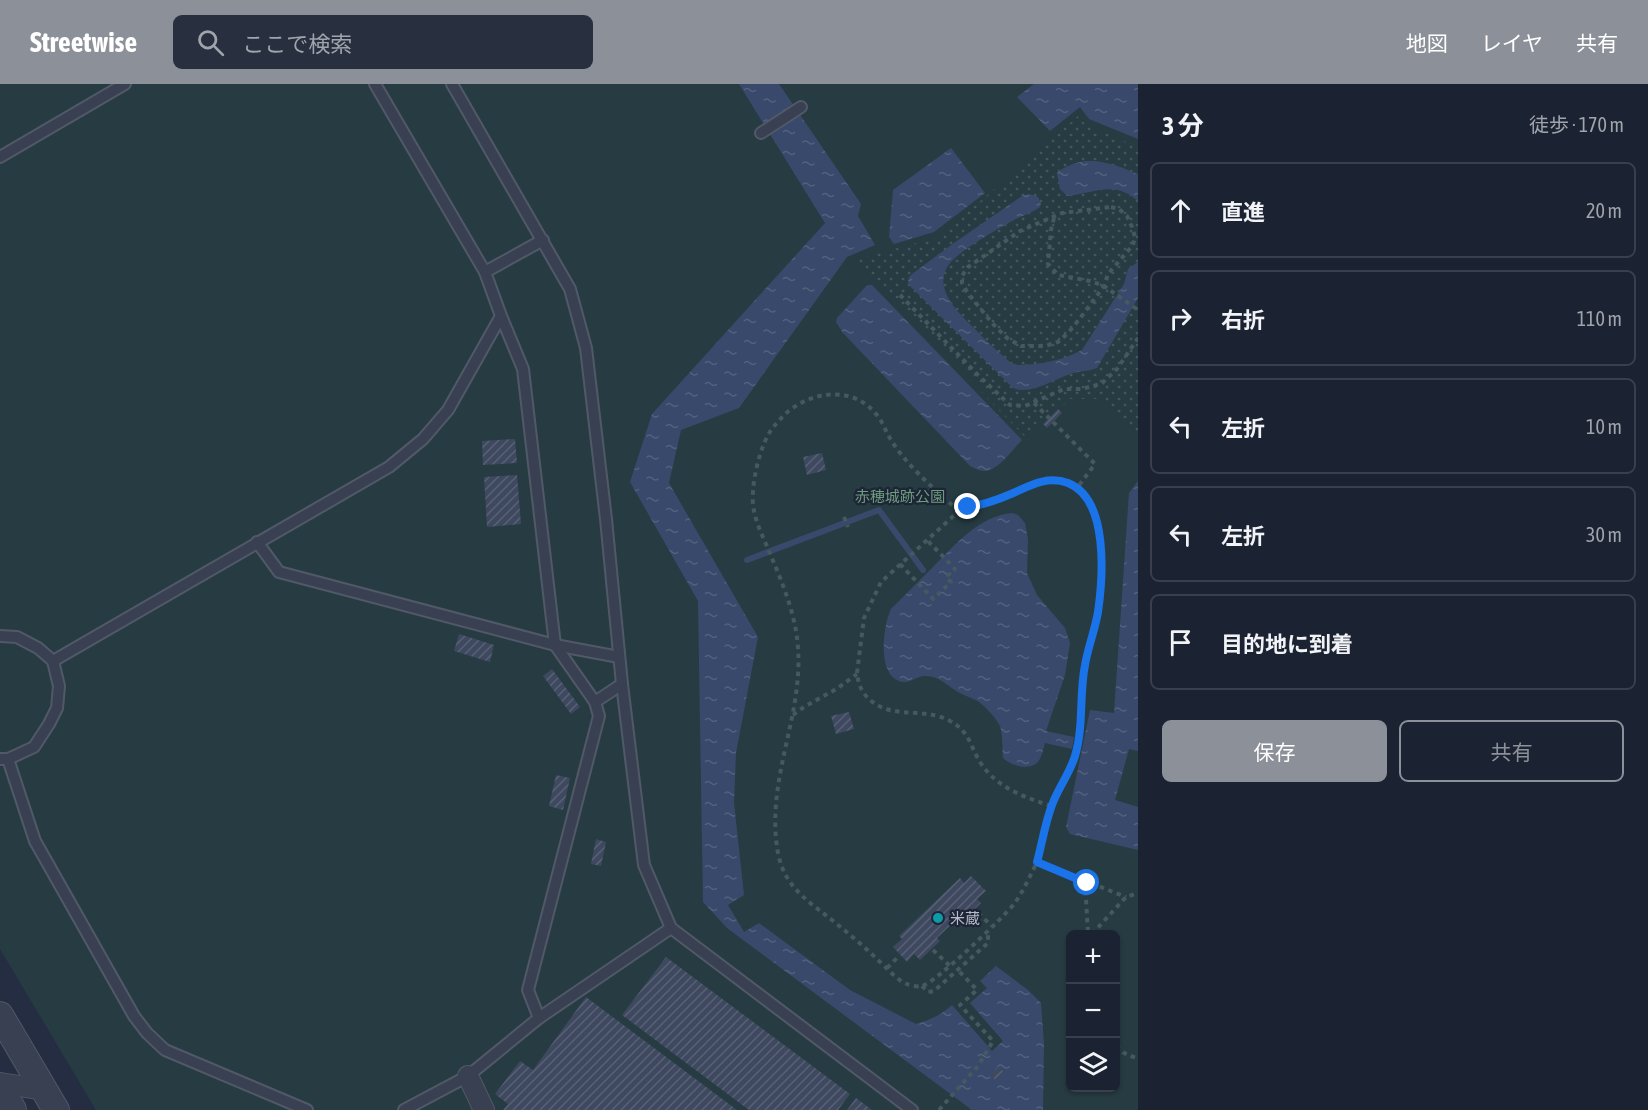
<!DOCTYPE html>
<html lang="ja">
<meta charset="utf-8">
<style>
:root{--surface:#1b2232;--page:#282f3e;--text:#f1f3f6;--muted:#a0a4ac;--line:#393f4d;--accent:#8c9099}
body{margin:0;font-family:"Asap Condensed","Noto Sans JP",sans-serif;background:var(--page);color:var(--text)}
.controls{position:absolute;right:18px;bottom:18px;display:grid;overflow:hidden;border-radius:9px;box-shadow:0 2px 4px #0004}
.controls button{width:54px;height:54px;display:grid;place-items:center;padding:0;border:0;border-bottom:2px solid var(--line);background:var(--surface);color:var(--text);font:30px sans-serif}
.stop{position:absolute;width:18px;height:18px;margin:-14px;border:4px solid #1a73e8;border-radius:50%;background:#fff}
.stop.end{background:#1a73e8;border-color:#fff;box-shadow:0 2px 6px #0008}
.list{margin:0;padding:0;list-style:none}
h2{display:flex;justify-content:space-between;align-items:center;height:78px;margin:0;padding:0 24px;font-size:26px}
h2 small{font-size:20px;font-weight:400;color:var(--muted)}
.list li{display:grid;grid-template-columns:39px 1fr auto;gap:18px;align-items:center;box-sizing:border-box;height:96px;margin:0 12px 12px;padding:0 12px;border:2px solid var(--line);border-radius:9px}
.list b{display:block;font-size:22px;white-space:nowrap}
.list em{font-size:20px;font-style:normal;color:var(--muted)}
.actions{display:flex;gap:12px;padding:18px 24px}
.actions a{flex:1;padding:14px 0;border:2px solid var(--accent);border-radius:9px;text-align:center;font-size:21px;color:var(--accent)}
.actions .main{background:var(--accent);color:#fff}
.icon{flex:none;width:33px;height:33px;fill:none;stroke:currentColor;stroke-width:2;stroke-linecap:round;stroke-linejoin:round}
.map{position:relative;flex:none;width:1138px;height:1026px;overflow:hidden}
header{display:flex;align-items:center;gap:36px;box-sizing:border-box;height:84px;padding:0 30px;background:var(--accent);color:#fff}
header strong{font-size:28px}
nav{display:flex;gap:33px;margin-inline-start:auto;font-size:21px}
.search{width:420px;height:54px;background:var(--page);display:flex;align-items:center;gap:15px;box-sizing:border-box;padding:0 21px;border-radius:9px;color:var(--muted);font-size:22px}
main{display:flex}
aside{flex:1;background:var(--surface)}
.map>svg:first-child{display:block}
.park{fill:#263c42;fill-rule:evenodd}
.garden{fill:url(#garden-dots)}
.water{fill:url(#water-ripples)}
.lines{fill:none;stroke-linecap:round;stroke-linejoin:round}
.stream{stroke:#39496b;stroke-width:6}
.building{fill:url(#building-hatch)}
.service-casing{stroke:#515868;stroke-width:14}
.minor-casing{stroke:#515868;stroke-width:22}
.tertiary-casing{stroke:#515868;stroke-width:28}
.path{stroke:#45595f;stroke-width:4;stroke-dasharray:4.5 4.5;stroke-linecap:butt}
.service{stroke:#394051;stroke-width:10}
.minor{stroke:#394051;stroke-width:20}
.tertiary{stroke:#394051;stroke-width:26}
.route{stroke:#1a73e8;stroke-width:8}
.culture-dot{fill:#0f9aa8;stroke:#1e2536;stroke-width:2}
.labels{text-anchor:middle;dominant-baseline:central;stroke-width:4.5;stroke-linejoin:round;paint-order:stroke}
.park-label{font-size:15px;fill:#6c9d7d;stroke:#1e2536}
.poi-label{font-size:15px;fill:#b5bbcb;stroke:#1e2536;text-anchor:start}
</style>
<header>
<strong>Streetwise</strong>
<div class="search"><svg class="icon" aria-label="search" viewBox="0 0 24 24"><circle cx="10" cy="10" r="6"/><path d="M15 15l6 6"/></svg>ここで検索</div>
<nav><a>地図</a><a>レイヤ</a><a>共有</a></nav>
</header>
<main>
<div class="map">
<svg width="1138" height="1026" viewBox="0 0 1138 1026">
<defs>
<pattern id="garden-dots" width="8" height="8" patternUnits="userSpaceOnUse" patternTransform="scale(1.5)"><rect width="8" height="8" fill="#263c42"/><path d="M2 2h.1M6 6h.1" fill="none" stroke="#43565c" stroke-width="1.8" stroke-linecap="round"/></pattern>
<pattern id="water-ripples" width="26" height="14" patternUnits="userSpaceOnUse" patternTransform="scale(1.5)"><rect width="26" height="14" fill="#39496b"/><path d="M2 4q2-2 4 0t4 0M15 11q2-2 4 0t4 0" fill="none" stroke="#53617f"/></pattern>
<pattern id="building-hatch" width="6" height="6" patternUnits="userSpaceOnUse" patternTransform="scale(1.5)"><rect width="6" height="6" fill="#3e485f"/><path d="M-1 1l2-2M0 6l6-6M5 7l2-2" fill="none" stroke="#586075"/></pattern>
</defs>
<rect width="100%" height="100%" fill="#242d42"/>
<!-- park -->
<path class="park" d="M0,0H1138V1026H96L0,865ZM1070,850H1116V1004H1070Z"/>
<!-- garden -->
<path class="garden" d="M1078,32L1086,41L1138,63V352L1099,315H1070L1028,356L853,176L939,153Z"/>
<!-- water -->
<g class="water">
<path d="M739,0H779L861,120L858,132L875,161L847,173L739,324L681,346L669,399L758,553L736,669L734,719L744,811L728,821L744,848L759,839L850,906L916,940C930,936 941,931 952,921L992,967L1003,957L970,919L987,904L980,897L996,882L1028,906L1041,919L1044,960L1043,1026H972L727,844L703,818L698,517L630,398L652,330L825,139Z"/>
<path d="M1034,0H1138V55L1089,35L1080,23L1050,47L1017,13Z"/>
<path d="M951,64L985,109L934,148L894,160L889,153L893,106Z"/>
<path d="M1087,77C1105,76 1121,83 1138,90V117C1114,96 1095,109 1067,112L1060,105L1057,89C1065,82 1076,78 1087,77Z"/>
<path d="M1029,110L1038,113L1041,119L1040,123C1032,129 1021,132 1012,137C996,146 961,166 951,178C930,202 957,228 974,244C985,256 998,268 1011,279L1018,281C1039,281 1064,276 1082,266L1124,200L1128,185L1138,178V214L1097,284C1089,287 1081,287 1073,289C1056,294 1030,312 1013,304L910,202L908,198L909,193L912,190L954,159L1022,112Z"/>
<path d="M867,201H872L1022,356C1013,365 997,388 984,387C979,387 975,384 970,382L843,249L836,238L837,234Z"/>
<path d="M1138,397V667L1129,665L1115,716L1138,723V766L1070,750L1066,743L1090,626L1114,629L1129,409Z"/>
<path d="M1012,429L1018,431L1025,439L1028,455L1027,489L1037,511L1065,544L1070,559L1065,591L1046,647L1074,653L1072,665L1045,659C1043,665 1042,674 1037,679C1027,687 1011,681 1003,674C1002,664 1003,651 1000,642C996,634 986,623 979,618C972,613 964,612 958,608C948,602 938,591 925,592C915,592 910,601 899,597C877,589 883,542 891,525C905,511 919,497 933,483C955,461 979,432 1012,429Z"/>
</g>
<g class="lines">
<!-- stream -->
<path class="stream" d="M747,476L879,426L923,486"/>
</g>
<!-- building -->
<g class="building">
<path d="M1058,325L1062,329L1047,344L1043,340Z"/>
<path d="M515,355L517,379L483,381L482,357Z"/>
<path d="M822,369L826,386L807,391L803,373Z"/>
<path d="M517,391L521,440L487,443L484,393Z"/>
<path d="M459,550L494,561L490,578L454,567Z"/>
<path d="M552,585L580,623L571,630L543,592Z"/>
<path d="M849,628L854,645L836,650L831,632Z"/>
<path d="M556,691L570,694L563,726L549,722Z"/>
<path d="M596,755L606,758L601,782L591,780Z"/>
<path d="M971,792L986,807L977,815L981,819L964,836L960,832L937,854L940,857L920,876L914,870L907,878L893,863L902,855L899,852L960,794L964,799Z"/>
<path d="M666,873L850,1010L838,1026H749L622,931Z"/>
<path d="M586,913L737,1026H503L508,1020L495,1010L520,977L533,986Z"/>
<path d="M997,983L1004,988L997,997L991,992Z"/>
<path d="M856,1014L872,1026H847Z"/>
</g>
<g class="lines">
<defs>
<g id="service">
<path d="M375,0L485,188L501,232L523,285L555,561L595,618L599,632L528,906L539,934"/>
<path d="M452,0L570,205L586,264L606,435L622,600L644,781L671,844L912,1026"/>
<path d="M761,49L801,23"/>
<path d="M0,73L125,0"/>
<path d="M485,188L543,156"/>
<path d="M257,458L279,488L555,561L619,573"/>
<path d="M0,552L17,553L38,564L53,577L59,602L57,624L49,640L34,663L8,675H0"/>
<path d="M53,577L389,383L423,355L448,326L501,232"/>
<path d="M595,618L622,600"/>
<path d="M8,675L35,757L134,932L147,949L165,966L307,1026"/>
<path d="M404,1026L468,992L539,934L671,844"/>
</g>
<g id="minor">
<path d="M468,992L484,1026"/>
<path d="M0,999L45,1006"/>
</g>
<g id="tertiary">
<path d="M0,931L56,1026"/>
<path d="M0,1003L13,1026"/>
</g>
</defs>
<!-- service casing -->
<use href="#service" class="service-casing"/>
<!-- minor casing -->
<use href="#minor" class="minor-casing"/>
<!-- tertiary casing -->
<use href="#tertiary" class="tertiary-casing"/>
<!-- path -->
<g class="path">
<path d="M1111,123L1119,125L1127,132L1132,143L1135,153L1133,161L1108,190L1104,202L1081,233L1069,248L1058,258L1045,262H1021L1007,254L992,239L967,208L962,199V192L968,183L1020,147L1062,129Z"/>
<path d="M1054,134L1051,146L1048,180L1058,191L1090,197L1104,202L1138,226"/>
<path d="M900,211L980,293L1010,321L1025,322L1064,305H1081L1101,300L1117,285L1138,254"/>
<path d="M1034,319L1095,380L1077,404"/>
<path d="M959,427C941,411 921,394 905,375C898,367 892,358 887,349C884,343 881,335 876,330C854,303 816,306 790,326C784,330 780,336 775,341C760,357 749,405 754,427C757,442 765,457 771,472C783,500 796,532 798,564C803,635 765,696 778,769C785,806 812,819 838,841C853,853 868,866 882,880C890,887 897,896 907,900C911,902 918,903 922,902C935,899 1004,833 1014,820C1023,808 1030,792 1037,778"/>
<path d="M844,433L848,443"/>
<path d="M900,480L933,515L951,498L946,493L955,485L927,456"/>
<path d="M793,631L804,623L838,604L857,590"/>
<path d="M1051,722C1025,713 999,705 982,681C970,664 971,648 950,637C924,622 891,637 868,614C861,607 858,599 857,589L864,534L881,498L959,427C970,422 982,421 994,417C1017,409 1042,389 1067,399C1109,414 1103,492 1098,528C1096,546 1088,563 1085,581C1079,611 1084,642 1075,671C1070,689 1058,704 1052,721C1045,739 1042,759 1037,778L1126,813"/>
<path d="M1085,798L1088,850"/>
<path d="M978,829L992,842"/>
<path d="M1092,850L1126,813L1138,809"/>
<path d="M933,866L950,882"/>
<path d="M887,884L898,873"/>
<path d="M922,902L928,908L934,907L988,859V847"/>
<path d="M1116,962L1124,969L1138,975"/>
<path d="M939,1026L978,982L993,957L960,921L977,906L958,886"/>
</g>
<!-- service -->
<use href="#service" class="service"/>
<!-- minor -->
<use href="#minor" class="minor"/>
<!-- tertiary -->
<use href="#tertiary" class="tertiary"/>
</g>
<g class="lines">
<!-- route -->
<path class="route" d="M968,423C983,421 997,416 1011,410C1029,402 1047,391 1068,399C1109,415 1103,493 1098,528C1095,546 1088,563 1085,581C1079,611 1084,642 1075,672C1070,689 1058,704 1052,721C1045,739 1042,760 1037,778L1087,799"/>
</g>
<!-- markers -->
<circle class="culture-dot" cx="938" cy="834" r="6"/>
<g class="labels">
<!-- park labels -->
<g class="park-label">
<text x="900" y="412">赤穂城跡公園</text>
</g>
<!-- poi labels -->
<g class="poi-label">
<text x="950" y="834">米蔵</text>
</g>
</g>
</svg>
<div class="controls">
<button>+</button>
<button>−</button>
<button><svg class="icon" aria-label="layers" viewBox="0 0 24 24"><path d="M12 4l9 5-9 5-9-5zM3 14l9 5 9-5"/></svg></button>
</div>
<div class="stop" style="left:1087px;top:799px"></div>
<div class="stop end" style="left:968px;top:423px"></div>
</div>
<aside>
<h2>3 分<small>徒歩 · 170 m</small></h2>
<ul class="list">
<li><svg class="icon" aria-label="ahead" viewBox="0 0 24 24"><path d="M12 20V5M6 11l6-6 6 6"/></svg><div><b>直進</b></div><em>20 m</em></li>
<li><svg class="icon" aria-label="right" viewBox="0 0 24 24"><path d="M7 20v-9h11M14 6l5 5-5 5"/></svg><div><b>右折</b></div><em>110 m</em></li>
<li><svg class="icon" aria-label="left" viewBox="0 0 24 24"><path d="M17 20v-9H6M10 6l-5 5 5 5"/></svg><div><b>左折</b></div><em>10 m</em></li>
<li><svg class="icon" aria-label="left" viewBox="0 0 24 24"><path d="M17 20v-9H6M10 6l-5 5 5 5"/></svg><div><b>左折</b></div><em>30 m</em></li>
<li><svg class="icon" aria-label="arrive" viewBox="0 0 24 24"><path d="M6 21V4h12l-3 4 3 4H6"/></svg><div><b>目的地に到着</b></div></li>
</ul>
<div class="actions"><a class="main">保存</a><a>共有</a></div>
</aside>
</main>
